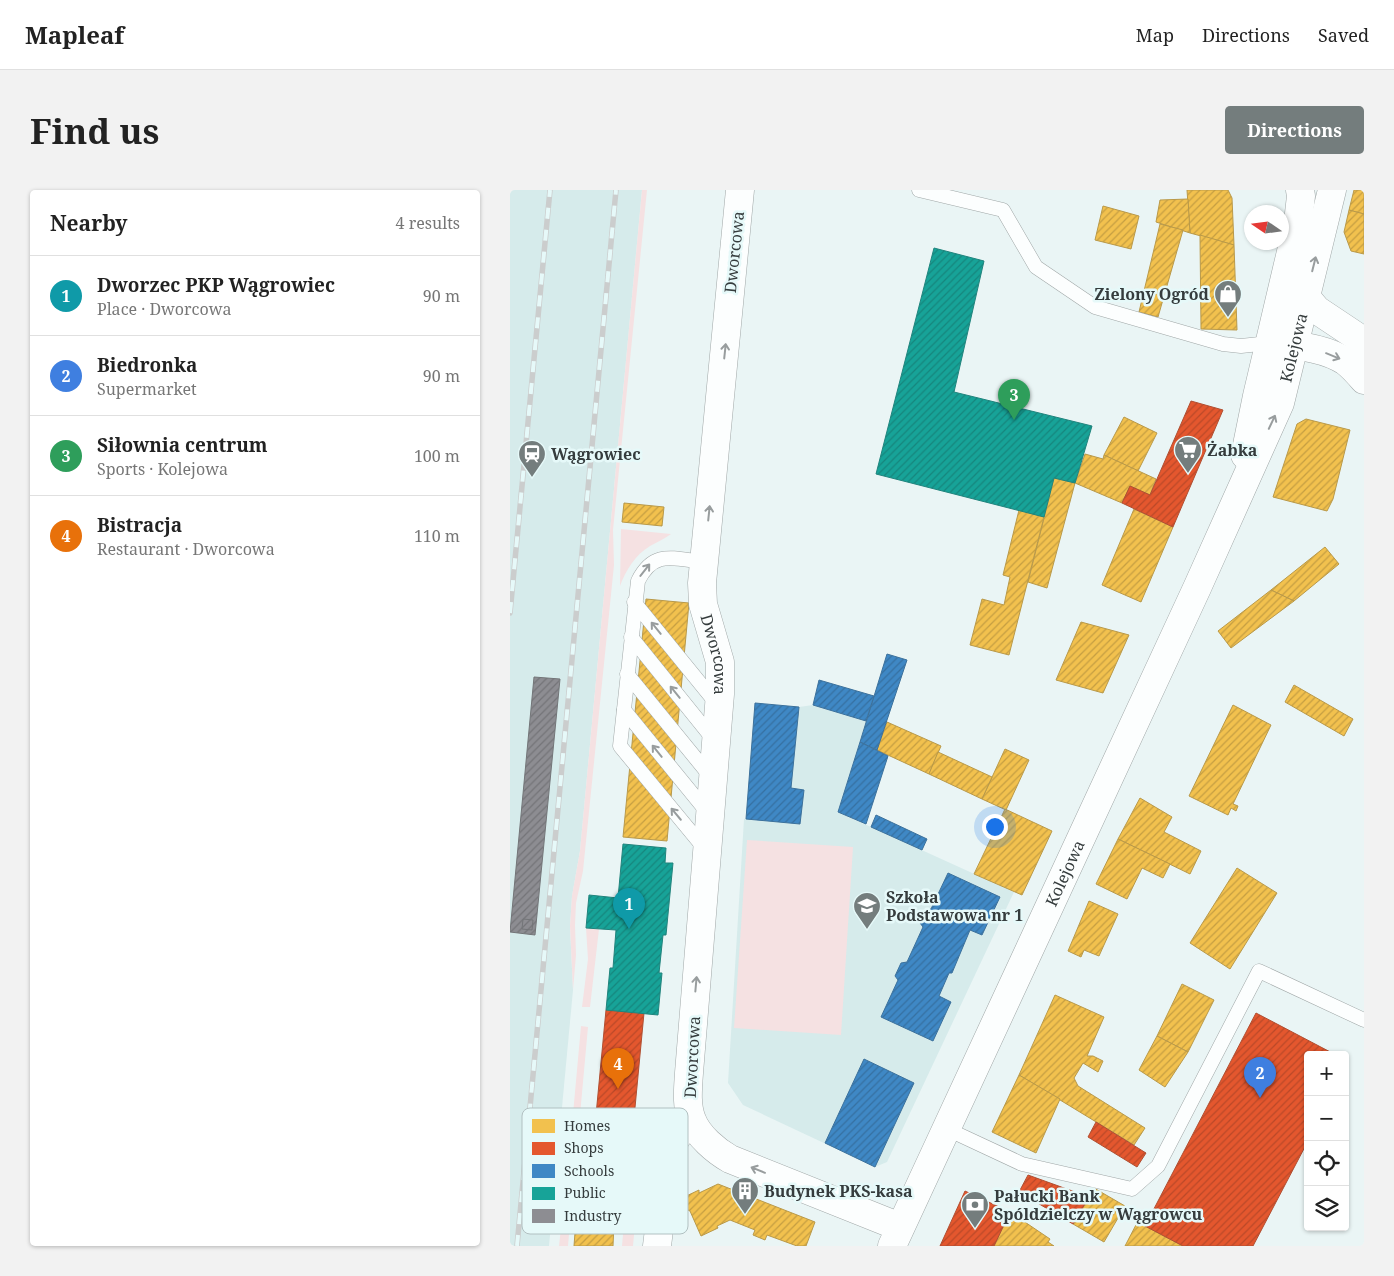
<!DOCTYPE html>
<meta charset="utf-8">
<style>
:root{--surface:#fff;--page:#f2f2f2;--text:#222;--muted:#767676;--line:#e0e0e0;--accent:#747d7d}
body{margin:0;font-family:"Noto Serif",serif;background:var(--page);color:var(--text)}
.controls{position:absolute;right:15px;bottom:15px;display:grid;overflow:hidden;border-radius:5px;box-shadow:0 1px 4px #0004}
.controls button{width:45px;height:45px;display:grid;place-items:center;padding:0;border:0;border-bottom:1px solid var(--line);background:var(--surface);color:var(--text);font:25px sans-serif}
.compass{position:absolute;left:734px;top:15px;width:45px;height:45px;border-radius:50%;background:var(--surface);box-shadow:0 1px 4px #0004;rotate:283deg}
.you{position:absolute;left:484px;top:636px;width:18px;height:18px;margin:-12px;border:4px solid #fff;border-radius:50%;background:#1a73e8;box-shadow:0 0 0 8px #1a73e833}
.badge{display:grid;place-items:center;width:32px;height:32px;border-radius:50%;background:var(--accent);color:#fff;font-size:16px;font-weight:700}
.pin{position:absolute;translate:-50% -41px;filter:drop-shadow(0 1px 2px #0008)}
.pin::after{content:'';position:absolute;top:26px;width:18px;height:15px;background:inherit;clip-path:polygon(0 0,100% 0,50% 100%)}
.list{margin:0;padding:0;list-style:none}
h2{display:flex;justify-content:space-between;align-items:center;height:65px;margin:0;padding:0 20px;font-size:21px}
h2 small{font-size:16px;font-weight:400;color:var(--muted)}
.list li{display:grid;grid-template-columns:32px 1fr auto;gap:15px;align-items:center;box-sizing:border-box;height:80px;padding:0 20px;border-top:1px solid var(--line)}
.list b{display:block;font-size:19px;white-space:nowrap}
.list p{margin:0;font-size:16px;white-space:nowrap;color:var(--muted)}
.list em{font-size:16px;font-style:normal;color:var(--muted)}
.icon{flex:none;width:28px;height:28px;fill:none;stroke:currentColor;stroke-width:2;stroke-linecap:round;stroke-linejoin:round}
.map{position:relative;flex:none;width:854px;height:1056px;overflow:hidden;border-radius:5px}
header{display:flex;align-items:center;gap:30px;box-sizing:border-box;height:70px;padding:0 25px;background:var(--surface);border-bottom:1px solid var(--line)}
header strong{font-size:24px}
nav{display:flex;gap:28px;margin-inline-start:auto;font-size:18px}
.intro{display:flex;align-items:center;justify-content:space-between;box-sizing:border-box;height:120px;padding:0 30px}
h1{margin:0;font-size:35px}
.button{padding:12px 22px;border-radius:5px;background:var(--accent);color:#fff;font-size:18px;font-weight:700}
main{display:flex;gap:30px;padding:0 30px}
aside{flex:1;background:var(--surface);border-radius:5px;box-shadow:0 1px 4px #0004}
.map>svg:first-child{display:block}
.built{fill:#d6ebeb}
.green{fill:#f5e1e2}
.homes{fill:url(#homes-hatch);stroke:#b99949}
.shops{fill:url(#shops-hatch);stroke:#b04f32}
.schools{fill:url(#schools-hatch);stroke:#3c719c}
.public{fill:url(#public-hatch);stroke:#20847d}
.industry{fill:url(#industry-hatch);stroke:#737578}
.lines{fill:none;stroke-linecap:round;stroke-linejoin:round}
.service-casing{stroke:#a0a7a7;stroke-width:15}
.minor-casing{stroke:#a0a7a7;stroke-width:29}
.tertiary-casing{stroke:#a0a7a7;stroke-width:29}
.service{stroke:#fcfefe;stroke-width:14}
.minor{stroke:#fcfefe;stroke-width:28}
.tertiary{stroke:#fcfefe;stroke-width:28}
.rail-casing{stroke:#cbcdcd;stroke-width:5.5}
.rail{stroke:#e6f9f9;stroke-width:4;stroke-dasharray:11;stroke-linecap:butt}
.oneway{stroke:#989d9e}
.labels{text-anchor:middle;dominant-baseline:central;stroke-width:5;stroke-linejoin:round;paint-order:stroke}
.street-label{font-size:16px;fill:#353c3d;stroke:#e6f9f9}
.poi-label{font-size:16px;font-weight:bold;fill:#353c3d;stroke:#e6f9f9;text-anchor:start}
.key{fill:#e6f9f9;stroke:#b1c0c1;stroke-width:1}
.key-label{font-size:14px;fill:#353c3d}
</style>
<header>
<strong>Mapleaf</strong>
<nav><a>Map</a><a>Directions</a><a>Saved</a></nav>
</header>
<div class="intro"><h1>Find us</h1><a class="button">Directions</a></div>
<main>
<aside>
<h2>Nearby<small>4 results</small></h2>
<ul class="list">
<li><span class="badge" style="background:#0f9aa8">1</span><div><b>Dworzec PKP Wągrowiec</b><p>Place · Dworcowa</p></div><em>90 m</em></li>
<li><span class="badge" style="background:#3f7fe0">2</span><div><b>Biedronka</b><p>Supermarket</p></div><em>90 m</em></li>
<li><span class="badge" style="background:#2e9e5b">3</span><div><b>Siłownia centrum</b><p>Sports · Kolejowa</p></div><em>100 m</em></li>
<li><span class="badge" style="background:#e8710a">4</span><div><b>Bistracja</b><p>Restaurant · Dworcowa</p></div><em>110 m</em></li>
</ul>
</aside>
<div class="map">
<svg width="854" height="1056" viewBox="0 0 854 1056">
<defs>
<pattern id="homes-hatch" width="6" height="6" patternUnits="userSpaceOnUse" patternTransform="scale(1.25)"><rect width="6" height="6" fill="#f2c14e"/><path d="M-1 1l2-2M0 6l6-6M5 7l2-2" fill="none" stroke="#c59e42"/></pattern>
<pattern id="shops-hatch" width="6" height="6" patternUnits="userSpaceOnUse" patternTransform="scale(1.25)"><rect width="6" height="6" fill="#e4572e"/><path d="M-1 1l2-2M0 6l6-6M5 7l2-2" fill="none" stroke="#ba4928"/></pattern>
<pattern id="schools-hatch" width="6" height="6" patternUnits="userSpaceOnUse" patternTransform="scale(1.25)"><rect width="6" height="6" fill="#3f88c5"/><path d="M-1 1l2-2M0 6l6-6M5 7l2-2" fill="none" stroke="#3670a1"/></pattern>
<pattern id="public-hatch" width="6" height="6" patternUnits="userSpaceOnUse" patternTransform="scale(1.25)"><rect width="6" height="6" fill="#17a398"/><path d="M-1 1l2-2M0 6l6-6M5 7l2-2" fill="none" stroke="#16867d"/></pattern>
<pattern id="industry-hatch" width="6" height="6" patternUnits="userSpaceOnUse" patternTransform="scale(1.25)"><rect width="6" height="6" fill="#8d8d92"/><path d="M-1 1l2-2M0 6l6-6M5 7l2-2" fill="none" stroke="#747478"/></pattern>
</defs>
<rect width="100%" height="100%" fill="#eaf5f5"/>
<!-- built -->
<g class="built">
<path d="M0,0H132L70,661L62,706L60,737L63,800L39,1056H0Z"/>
<path d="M245,513L289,517L303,515L356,531L328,622L504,702L377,972L365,977L233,915L218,893L234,629H236Z"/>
</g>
<!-- green -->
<g class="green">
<path d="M132,0H137L103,340L104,375L73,681L66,713L65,735L66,765L63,800L60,736L62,706L70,661Z"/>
<path d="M111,339L161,344C154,349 147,352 140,356C125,365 116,380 110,396Z"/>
<path d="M237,650L343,657L331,845L224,838Z"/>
<path d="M76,738L89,739L80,817H72L78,769Z"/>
<path d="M71,836L78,837L69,936L62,935Z"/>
<path d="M128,954L135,955L127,1020L121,1019L116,1013L118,990L86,987L84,1010L62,1008L58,1056H49L57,982L125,988Z"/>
<path d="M114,1033L125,1034L123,1056H112Z"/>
</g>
<!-- homes -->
<g class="homes">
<path d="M677,0H718L722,8L724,55L680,43Z"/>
<path d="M844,0H854V24L839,20Z"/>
<path d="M678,9L680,43L646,32L650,10Z"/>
<path d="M593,16L629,26L621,59L585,50Z"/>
<path d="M839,20L854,24V64L841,61L834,42Z"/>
<path d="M650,34L673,40L648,127L629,122Z"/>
<path d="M690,45L724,55L727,140L691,139Z"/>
<path d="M614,227L647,243L628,281L594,265Z"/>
<path d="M796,229L840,240L823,309L817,321L763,307L787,234Z"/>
<path d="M575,264L593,269L594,265L646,289L640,305L620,296L612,313L565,293Z"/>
<path d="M544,288L565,293L537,398L518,392Z"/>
<path d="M114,313L154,317L152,336L112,332Z"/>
<path d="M624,319L663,337L631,412L592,395Z"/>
<path d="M509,320L534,327L499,465L460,455L472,409L494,415L500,387L493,385Z"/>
<path d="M815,357L829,374L784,411L761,400Z"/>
<path d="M761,400L784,411L721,458L708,441Z"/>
<path d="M136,409L179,413L157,651L113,647Z"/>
<path d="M571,432L619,445L593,503L546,490Z"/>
<path d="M784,495L843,529L834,546L775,512Z"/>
<path d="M723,515L761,535L723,614L728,616L726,621L721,618L718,625L679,606Z"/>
<path d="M377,532L431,556L419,584L367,560Z"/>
<path d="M495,559L519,570L496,620L472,609Z"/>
<path d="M428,562L482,587L472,609L419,584Z"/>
<path d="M630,608L662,627L654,642L691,661L680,684L608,649Z"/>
<path d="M495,619L542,641L512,705L464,684Z"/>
<path d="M608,649L660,674L653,688L632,678L617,709L586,694Z"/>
<path d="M727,678L767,703L720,779L680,753Z"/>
<path d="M579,711L608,724L589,766L574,760L571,767L558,761Z"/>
<path d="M672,794L704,810L678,862L647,846Z"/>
<path d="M545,805L594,827L577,866H583L593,871L588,882L573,873L564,888L568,896L635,938L624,955L509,885Z"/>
<path d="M647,846L678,862L655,897L629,880Z"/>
<path d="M509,885L550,909L526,963L482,942Z"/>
<path d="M208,994L305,1032L296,1056H287L257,1045L255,1050L243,1045L245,1040L220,1030L207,1036L208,1038L191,1046L180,1021L174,1018L170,1009L189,1000V1003Z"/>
<path d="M584,998L615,1016L594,1052L563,1034Z"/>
<path d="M500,1022L540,1049L538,1052L544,1056H484Z"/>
<path d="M66,1029L104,1033L103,1056H64Z"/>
<path d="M628,1031L635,1036L673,1056H615Z"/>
</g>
<!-- shops -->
<g class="shops">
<path d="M681,211L713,220L663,337L612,313L620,296L640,305Z"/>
<path d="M96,820L134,823L124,928L86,925Z"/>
<path d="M746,823L826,865H798V951L743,1056H673L635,1036Z"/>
<path d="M586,932L636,963L627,977L578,947Z"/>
<path d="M518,985L579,1007L563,1034L509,1002Z"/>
<path d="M455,1001L500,1022L484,1056H430Z"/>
</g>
<!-- schools -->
<g class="schools">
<path d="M377,464L397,470L367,560L350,552Z"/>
<path d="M309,490L364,506L356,531L303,515Z"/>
<path d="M245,513L289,517L281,598L294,600L290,634L236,629Z"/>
<path d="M350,552L378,566L356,634L328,622Z"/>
<path d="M366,625L417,649L412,660L361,637Z"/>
<path d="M438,683L490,707L472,745L460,740L442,783H439L429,806L441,812L423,851L371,827L388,790L385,786L391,773L397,772L413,737L410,733L416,720L421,719Z"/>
<path d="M354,869L404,893L365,977L315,953Z"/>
</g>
<!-- public -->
<g class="public">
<path d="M424,58L474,71L444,202L582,236L565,293L544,288L534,327L366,284Z"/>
<path d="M113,654L156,658L155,673H163L156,745H153L149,783H152L148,825L96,820L100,778H103L106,740L76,738L79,705L108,708Z"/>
</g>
<!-- industry -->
<g class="industry">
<path d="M24,487L50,489L25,745L0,742Z"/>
<path d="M13,729L23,730L22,740L12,739Z"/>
</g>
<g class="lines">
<defs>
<g id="service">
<path d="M409,0L493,20L526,77L585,117L713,154L731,156L759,153"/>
<path d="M194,372C164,369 144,359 128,391L110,556L195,659"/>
<path d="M124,412L207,514"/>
<path d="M121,447L204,550"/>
<path d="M117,484L201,587"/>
<path d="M114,520L198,623"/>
<path d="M437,939L512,974L622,999L648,976L749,781L854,830"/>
</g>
<g id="minor">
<path id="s1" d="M230,0L192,393L193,414L210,472V504L179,883C178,898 176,916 182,930C188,946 206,961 220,969L390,1037"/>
<path d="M147,1056L158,966L166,948L181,930"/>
</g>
<g id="tertiary">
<path d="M796,107L807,120L846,146L854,158"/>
<path d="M766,154C788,155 816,159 835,171C842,176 848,183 854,190"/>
<path d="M735,265L747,206L788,32L791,6L790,0"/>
<path id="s2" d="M382,1056L687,398L770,213L822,0"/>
</g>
</defs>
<!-- service casing -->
<use href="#service" class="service-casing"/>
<!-- minor casing -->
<use href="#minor" class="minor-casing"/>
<!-- tertiary casing -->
<use href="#tertiary" class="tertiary-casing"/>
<!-- service -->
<use href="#service" class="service"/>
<!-- minor -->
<use href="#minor" class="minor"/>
<!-- tertiary -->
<use href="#tertiary" class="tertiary"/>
<defs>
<g id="rail">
<path d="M0,423L40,0"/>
<path d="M7,1056L106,0"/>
</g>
</defs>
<!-- rail casing -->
<use href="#rail" class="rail-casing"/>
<!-- rail -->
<use href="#rail" class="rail"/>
</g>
<!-- one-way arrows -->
<defs><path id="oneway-shaft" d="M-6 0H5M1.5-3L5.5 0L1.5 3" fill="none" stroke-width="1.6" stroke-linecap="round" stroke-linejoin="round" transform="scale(1.25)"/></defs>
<g class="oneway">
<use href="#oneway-shaft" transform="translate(804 74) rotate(-76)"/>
<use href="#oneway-shaft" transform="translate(215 161) rotate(-84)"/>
<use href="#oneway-shaft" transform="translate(823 166) rotate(22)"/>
<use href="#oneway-shaft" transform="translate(762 232) rotate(-65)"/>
<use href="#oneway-shaft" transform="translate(199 323) rotate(-84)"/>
<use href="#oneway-shaft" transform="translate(135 380) rotate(-52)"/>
<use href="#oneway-shaft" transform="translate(146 438) rotate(-129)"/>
<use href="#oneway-shaft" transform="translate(165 502) rotate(-129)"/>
<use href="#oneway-shaft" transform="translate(147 561) rotate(-129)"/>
<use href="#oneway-shaft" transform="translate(166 624) rotate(-130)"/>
<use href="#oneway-shaft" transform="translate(186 794) rotate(-85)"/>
<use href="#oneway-shaft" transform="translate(248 980) rotate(-158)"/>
</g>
<!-- icons -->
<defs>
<symbol id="shop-pin" viewBox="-11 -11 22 30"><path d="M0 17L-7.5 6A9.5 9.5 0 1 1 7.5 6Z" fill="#747d7d" stroke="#e6f9f9"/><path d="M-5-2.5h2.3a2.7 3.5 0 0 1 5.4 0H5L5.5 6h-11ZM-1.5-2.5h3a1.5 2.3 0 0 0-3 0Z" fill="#fff"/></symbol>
<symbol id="supermarket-pin" viewBox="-11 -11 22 30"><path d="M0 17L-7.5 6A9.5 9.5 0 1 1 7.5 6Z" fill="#747d7d" stroke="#e6f9f9"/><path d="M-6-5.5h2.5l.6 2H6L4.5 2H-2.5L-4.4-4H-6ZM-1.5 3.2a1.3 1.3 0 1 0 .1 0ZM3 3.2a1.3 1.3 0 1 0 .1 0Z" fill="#fff"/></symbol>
<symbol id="station-pin" viewBox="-11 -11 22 30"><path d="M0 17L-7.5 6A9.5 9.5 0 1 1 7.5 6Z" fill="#747d7d" stroke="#e6f9f9"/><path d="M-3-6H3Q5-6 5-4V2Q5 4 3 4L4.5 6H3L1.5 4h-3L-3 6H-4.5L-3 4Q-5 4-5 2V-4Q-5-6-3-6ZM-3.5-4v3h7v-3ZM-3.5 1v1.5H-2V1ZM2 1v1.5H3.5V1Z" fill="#fff"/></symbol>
<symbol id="school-pin" viewBox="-11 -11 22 30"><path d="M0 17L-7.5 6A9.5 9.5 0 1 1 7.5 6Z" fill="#747d7d" stroke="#e6f9f9"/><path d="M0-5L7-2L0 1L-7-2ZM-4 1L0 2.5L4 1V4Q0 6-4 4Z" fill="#fff"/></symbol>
<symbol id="building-pin" viewBox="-11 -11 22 30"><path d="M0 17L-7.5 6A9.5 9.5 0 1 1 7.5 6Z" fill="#747d7d" stroke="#e6f9f9"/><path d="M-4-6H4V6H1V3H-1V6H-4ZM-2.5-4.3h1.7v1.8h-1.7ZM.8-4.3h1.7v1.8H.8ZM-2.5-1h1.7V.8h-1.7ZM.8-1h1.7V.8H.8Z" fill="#fff"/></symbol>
<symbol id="bank-pin" viewBox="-11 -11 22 30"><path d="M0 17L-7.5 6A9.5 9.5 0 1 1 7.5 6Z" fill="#747d7d" stroke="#e6f9f9"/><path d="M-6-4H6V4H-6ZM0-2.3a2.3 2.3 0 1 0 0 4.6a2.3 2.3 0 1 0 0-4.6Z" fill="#fff"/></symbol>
</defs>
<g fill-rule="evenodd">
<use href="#shop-pin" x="702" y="88" width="32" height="43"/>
<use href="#supermarket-pin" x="662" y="244" width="32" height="43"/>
<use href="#station-pin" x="6" y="248" width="32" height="43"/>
<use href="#school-pin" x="341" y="700" width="32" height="43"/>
<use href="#building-pin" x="219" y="985" width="32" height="43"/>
<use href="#bank-pin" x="449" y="999" width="32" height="43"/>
</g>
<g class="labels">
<!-- street labels -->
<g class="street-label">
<text transform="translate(224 62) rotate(-84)">Dworcowa</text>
<text stroke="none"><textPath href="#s2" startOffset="985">Kolejowa</textPath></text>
<text stroke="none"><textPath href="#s1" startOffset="468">Dworcowa</textPath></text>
<text stroke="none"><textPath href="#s2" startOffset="411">Kolejowa</textPath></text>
<text transform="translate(182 867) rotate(-87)">Dworcowa</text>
</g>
<!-- poi labels -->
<g class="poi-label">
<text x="699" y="104" text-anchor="end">Zielony Ogród</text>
<text x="697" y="260">Żabka</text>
<text x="41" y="264">Wągrowiec</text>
<text x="376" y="707">Szkoła<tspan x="376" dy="18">Podstawowa nr 1</tspan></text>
<text x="254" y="1001">Budynek PKS-kasa</text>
<text x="484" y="1006">Pałucki Bank<tspan x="484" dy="18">Spóldzielczy w Wągrowcu</tspan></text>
</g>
</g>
<!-- legend -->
<rect x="12" y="918" width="166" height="126" rx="8" class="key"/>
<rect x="22" y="929" width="23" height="14" fill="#f2c14e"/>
<rect x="22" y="952" width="23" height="13" fill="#e4572e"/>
<rect x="22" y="974" width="23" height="14" fill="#3f88c5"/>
<rect x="22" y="997" width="23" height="13" fill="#17a398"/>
<rect x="22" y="1019" width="23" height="14" fill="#8d8d92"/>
<g class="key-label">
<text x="54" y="941">Homes</text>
<text x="54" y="963">Shops</text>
<text x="54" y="986">Schools</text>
<text x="54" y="1008">Public</text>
<text x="54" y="1031">Industry</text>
</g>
</svg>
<div class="controls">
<button>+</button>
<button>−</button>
<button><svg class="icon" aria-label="locate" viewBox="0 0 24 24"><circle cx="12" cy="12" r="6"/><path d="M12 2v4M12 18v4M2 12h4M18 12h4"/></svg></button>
<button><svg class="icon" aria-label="layers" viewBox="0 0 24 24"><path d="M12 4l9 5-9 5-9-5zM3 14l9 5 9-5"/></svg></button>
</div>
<svg class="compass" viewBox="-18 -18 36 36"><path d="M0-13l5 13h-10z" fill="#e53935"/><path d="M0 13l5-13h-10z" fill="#767676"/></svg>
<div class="you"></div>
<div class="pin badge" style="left:119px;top:739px;background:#0f9aa8">1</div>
<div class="pin badge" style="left:750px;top:908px;background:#3f7fe0">2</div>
<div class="pin badge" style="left:504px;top:230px;background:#2e9e5b">3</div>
<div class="pin badge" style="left:108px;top:899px;background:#e8710a">4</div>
</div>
</main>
